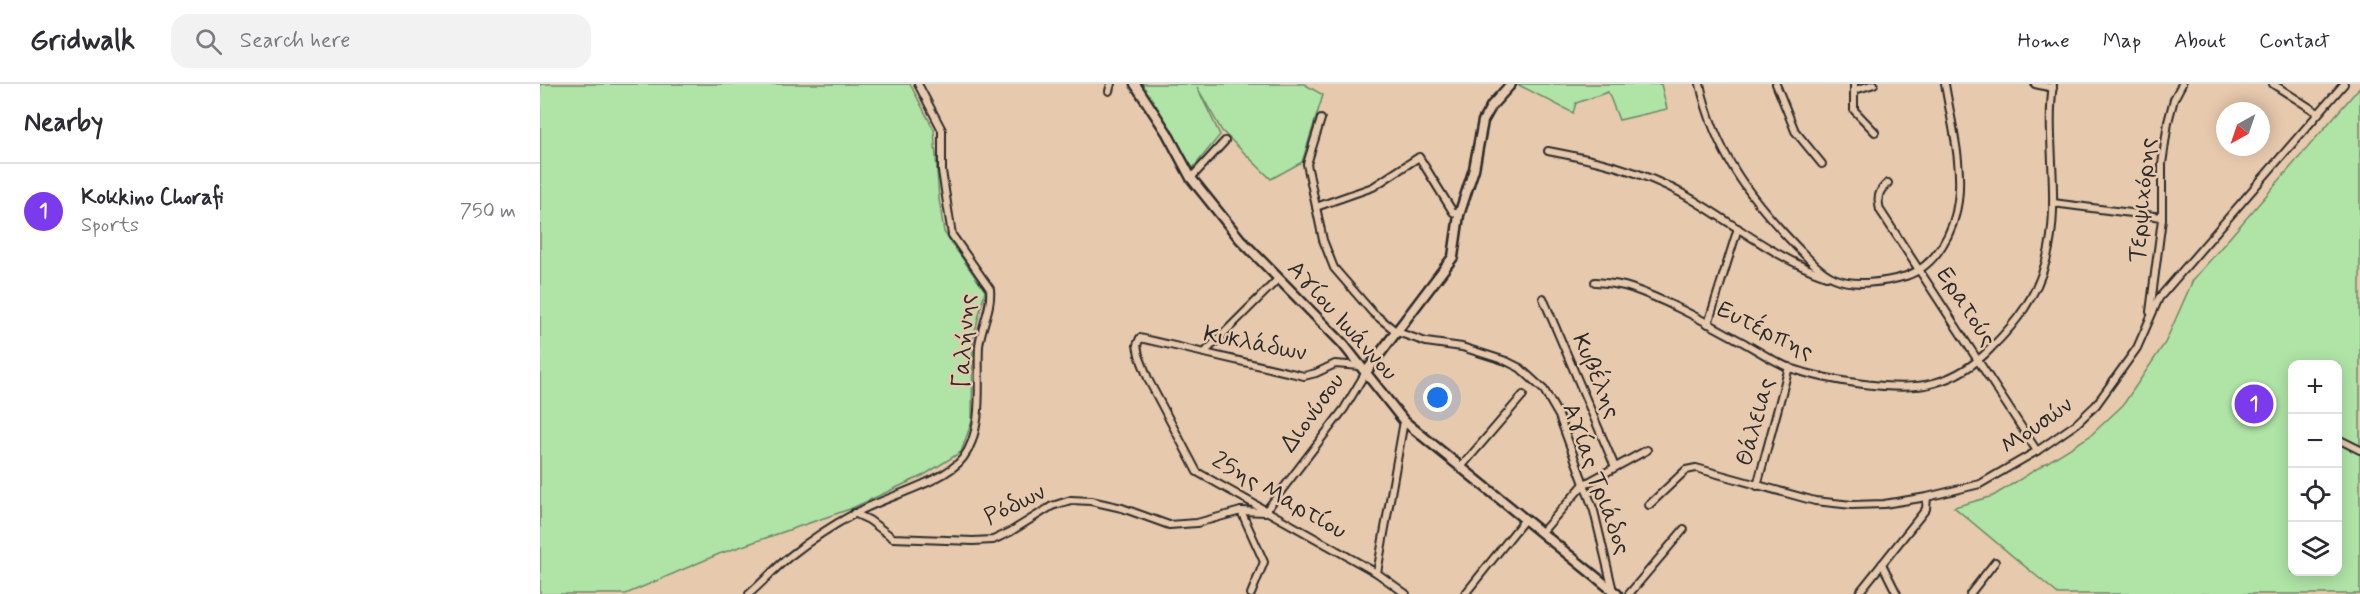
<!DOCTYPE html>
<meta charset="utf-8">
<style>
:root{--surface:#fff;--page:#f2f2f3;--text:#2b2b33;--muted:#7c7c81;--line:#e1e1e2;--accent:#7c3aed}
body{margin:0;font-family:Mynerve,sans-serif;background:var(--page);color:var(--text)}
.controls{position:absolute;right:18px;bottom:18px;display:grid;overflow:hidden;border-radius:12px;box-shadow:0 3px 15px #0003}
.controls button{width:54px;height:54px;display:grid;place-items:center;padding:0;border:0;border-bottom:2px solid var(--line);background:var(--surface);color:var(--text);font:30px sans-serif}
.compass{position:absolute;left:1676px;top:18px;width:54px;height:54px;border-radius:50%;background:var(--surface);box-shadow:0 3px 15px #0003;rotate:220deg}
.you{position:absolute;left:898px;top:314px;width:21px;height:21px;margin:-15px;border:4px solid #fff;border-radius:50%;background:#1a73e8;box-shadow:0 0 0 9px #1a73e833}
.badge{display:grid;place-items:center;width:39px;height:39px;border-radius:50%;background:var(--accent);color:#fff;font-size:20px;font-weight:700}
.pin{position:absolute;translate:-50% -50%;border:3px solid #fff;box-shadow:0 2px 6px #0006}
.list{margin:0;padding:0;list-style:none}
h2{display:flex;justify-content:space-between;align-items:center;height:78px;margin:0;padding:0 24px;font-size:26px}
h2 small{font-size:20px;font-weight:400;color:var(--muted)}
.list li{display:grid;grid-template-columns:39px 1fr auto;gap:18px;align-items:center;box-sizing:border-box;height:96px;padding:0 24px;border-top:2px solid var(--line)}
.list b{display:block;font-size:22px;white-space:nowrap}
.list p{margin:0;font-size:20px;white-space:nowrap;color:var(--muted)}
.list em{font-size:20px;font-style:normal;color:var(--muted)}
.icon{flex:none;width:33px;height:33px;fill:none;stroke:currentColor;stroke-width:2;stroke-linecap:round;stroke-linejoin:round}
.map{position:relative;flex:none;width:1820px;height:510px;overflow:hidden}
header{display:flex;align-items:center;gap:36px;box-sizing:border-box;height:84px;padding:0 30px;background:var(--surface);border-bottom:2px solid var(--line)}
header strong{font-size:28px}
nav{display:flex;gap:33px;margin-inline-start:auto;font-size:21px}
.search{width:420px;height:54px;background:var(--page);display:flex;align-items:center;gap:15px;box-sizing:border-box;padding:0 21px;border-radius:18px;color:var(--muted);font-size:22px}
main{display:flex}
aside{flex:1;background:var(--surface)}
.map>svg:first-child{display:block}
.green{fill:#afe4a6;stroke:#6d8868;stroke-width:1.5;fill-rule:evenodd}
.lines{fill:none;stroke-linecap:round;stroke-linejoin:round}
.street-casing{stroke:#2b2b2b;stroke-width:10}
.secondary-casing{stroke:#2b2b2b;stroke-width:13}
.street{stroke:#e7c9ad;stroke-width:6}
.secondary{stroke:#e7c9ad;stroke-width:8}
.labels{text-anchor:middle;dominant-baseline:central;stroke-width:5;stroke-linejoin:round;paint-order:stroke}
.street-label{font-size:24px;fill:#2b2b2b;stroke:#e7c9ad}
</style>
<header>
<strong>Gridwalk</strong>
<div class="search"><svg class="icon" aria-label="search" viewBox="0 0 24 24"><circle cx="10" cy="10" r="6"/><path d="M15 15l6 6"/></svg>Search here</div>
<nav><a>Home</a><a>Map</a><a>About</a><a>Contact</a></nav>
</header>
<main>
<aside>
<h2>Nearby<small></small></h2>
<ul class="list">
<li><span class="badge">1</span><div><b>Kokkino Chorafi</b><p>Sports</p></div><em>750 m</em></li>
</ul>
</aside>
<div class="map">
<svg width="1820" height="510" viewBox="0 0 1820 510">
<rect width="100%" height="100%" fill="#e7c9ad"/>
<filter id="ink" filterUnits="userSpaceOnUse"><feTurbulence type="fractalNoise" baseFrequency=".0167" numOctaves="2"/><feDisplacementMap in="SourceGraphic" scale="12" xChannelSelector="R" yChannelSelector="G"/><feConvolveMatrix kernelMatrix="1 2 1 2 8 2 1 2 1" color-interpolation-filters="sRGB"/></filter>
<g filter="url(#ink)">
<!-- green -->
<g class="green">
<path d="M0,0H370L394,46L399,115L404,148L445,207L433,255L432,337L421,368L384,391L310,425L179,470L86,510H0Z"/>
<path d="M598,0H764L783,11L762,78L731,95L682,47L657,3L680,51L653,84Z"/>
<path d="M977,0H1121L1127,25L1079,36L1068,8L1036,19L1033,29Z"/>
<path d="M1820,3V510H1518L1414,423L1453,412L1550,352L1583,321L1625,259L1653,196ZM1752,280H1798V488H1752Z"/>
</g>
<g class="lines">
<defs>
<g id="street">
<path d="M1160,0C1175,68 1209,113 1256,162C1267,173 1280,188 1294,194C1314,203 1346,198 1366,192C1396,182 1414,148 1418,117C1423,79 1411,38 1405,0"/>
<path d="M1236,0L1255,47L1282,80"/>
<path d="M1314,0V26L1335,48"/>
<path d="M1495,0L1513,4"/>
<path d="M1733,0L1778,29"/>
<path d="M1315,6L1334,0"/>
<path d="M569,7L571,0"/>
<path d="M781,35L767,80L783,156L794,184L833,229L857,248L886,258L922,263L966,277L980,284L1004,306L1019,332L1054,427L1073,507"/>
<path d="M1008,67C1056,76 1099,86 1143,110C1191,137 1234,174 1286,192"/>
<path d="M651,94L685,57"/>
<path d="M1348,99C1338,107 1337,114 1340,126L1497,367"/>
<path d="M1513,119L1622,133"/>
<path d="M776,123L833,103L879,73L913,128L919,131"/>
<path d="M1055,198C1067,199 1080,200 1091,204C1131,218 1169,240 1206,260C1220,268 1235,278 1250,284C1284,296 1359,309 1394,299C1416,293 1435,281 1451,264C1477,238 1496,213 1506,177C1522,120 1505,58 1513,0"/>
<path d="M1003,214L1075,383"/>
<path d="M1610,228L1622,135V80L1628,38L1634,15L1642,0"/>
<path d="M1168,240L1198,144"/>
<path d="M664,269L738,195"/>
<path d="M820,282L795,280L776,289L764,292L600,254L597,261L599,271L609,297L657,388L837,489L866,510"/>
<path d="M1798,355L1820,366"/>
<path d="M921,383L983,311"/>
<path d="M1217,402L1249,283"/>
<path d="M1109,421L1146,386L1156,384L1275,417L1312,421L1344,420L1387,413L1440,400L1497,367L1536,340L1556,321L1597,264L1619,214L1804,0"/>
<path d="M701,427L724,478L711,510"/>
<path d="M314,429L329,436L353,454L433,457L453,456L470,448L512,422L531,416L551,417L582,424L629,441L657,439L701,427L725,428L804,325L826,288"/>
<path d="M1002,448L1043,401L1107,366"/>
<path d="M1342,480L1357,510"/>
<path d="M837,489L864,337"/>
<path d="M209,510C223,498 235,484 249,473C269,457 291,442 314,430C343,413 404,399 423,374C445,345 437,296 439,262C441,243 452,224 450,205L412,151L402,87V46L378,0"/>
<path d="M925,510L985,435"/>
<path d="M1089,510L1144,445"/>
<path d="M1318,510L1386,425L1387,413"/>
<path d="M1430,510L1455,478"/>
</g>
<g id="secondary">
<path d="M595,0L627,49L651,94L700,155L803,260L864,337L1077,510"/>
<path d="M826,288L913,173L919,131L934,85L943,37L952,21L971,0"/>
</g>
</defs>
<!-- street casing -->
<use href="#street" class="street-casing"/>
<!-- secondary casing -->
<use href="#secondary" class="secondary-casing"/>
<!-- street -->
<use href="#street" class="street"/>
<!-- secondary -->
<use href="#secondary" class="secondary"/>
</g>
</g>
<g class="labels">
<!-- street labels -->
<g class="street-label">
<text transform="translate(1603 116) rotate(-85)">Τερψιχόρης</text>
<text transform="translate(1426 223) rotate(57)">Ερατούς</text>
<text transform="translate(802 237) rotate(48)">Αγίου Ιωάννου</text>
<text transform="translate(1225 247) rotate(26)">Ευτέρπης</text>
<text transform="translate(425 257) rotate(-86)">Γαλήνης</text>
<text transform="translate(715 260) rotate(11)">Κυκλάδων</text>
<text transform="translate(1056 292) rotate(67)">Κυβέλης</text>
<text transform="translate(773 329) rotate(-54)">Διονύσου</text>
<text transform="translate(1216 338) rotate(-75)">Θάλειας</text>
<text transform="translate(1497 342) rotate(-35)">Μουσών</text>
<text transform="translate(1056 395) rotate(70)">Αγίας Τριάδος</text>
<text transform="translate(739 412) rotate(30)">25ης Μαρτίου</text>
<text transform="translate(475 421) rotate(-26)">Ρόδων</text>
</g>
</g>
</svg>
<div class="controls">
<button>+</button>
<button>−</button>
<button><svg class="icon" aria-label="locate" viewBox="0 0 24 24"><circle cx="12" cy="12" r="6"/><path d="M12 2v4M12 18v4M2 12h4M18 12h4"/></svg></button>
<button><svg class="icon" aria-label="layers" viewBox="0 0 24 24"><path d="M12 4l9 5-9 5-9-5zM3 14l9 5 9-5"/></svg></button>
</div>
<svg class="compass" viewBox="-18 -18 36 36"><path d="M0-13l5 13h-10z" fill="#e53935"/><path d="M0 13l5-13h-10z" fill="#7c7c81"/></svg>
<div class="you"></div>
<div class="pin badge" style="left:1714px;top:320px">1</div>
</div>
</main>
